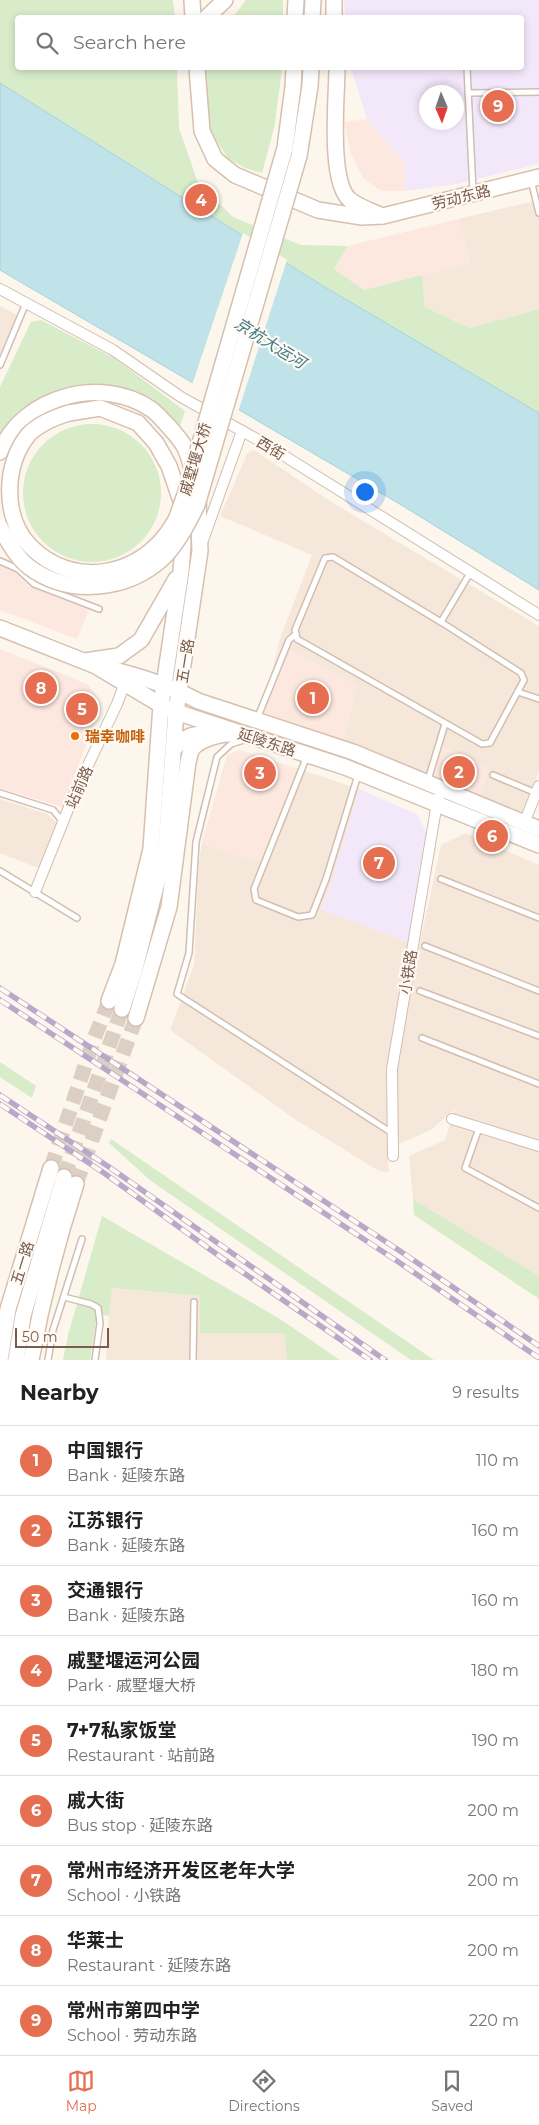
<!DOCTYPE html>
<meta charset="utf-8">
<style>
:root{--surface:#fff;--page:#f6f6f6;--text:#222;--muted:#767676;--line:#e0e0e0;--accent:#e76f51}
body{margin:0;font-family:Montserrat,"Noto Sans SC",sans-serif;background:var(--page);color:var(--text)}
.compass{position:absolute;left:419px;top:85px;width:45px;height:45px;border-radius:50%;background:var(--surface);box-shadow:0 2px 8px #0003;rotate:178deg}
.scale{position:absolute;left:15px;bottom:12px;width:94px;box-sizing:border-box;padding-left:5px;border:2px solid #7a5c4d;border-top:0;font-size:14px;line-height:18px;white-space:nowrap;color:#7a5c4d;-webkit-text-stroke:4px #fffaf3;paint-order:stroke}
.you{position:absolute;left:364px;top:491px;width:18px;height:18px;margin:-12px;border:4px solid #fff;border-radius:50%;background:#1a73e8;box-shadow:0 0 0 8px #1a73e833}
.badge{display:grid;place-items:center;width:32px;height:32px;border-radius:50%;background:var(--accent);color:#fff;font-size:16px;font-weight:700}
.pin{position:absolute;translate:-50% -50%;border:2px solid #fff;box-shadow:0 1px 5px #0006}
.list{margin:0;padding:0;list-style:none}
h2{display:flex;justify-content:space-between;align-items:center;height:65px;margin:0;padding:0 20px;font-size:21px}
h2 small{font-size:16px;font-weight:400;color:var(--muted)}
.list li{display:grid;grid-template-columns:32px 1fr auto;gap:15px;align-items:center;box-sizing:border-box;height:70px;padding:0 20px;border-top:1px solid var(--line)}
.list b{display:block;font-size:19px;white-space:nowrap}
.list p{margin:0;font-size:16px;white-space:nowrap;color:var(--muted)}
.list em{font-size:16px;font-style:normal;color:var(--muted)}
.icon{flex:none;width:28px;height:28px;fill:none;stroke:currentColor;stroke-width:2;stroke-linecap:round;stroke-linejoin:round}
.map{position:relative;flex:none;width:539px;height:1360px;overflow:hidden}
.search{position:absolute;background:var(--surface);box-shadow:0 2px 8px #0003;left:15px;right:15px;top:15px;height:55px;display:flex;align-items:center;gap:12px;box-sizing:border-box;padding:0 18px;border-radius:5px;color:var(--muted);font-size:19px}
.sheet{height:695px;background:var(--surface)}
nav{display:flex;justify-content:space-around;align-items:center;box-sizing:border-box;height:70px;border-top:1px solid var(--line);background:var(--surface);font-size:14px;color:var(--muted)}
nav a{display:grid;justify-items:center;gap:2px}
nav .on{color:var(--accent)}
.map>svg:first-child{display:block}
.residential{fill:#f5e8da}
.commercial{fill:#fde8e0}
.education{fill:#f3e8fa;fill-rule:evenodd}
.green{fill:#d8ecc9}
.water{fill:#bfe3e8;stroke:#a5d3da}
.pier{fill:#fdf6ec}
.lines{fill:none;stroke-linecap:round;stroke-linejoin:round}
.secondary-tunnel{stroke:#dcd0c4;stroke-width:15;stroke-dasharray:15 8;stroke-linecap:butt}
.lane-casing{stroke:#d1beb0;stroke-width:8}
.street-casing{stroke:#d1beb0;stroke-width:12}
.secondary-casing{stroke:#d6c0b0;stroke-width:18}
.lane{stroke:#fff;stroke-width:5}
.street{stroke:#fff;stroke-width:10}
.secondary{stroke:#fff;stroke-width:15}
.rail-casing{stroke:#b9a8c9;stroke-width:5.5}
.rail{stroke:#fffaf3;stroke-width:4;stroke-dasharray:11;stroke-linecap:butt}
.secondary-bridge-casing{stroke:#d6c0b0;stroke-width:18;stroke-linecap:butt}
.secondary-bridge{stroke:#fff;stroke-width:15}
.food-dot{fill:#e8710a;stroke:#fffaf3;stroke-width:2}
.labels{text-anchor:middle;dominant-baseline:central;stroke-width:4.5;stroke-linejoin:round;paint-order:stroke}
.street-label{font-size:15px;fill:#7a5c4d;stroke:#fffaf3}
.food-label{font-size:15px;font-weight:bold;fill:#c56008;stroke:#fffaf3;text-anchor:start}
.water-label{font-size:16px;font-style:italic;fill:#437c86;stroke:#fffaf3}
</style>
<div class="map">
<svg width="539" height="1360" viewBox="0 0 539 1360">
<rect width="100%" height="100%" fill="#fdf6ec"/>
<!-- residential -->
<g class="residential">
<path d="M539,200V309L471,328L425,307L422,275L470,263L458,219Z"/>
<path d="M0,306L17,315L0,354Z"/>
<path d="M254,450L333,503L539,626V771L525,813L520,815L344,742L356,685L278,644L312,555L220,516L247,454Z"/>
<path d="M296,768L359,789L328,893L320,909L408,942L394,1021L403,1022L441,845L465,833L539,865V1276L413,1199L409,1156L445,1140L455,1109L431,1130L387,1149L389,1172L379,1171L296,1120L170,1030L194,965L199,861L202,843L260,862Z"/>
<path d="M0,799L47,814L57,823L38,868L0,853Z"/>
<path d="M111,1288L200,1296L201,1333H284L287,1360H106Z"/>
</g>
<!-- commercial -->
<g class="commercial">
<path d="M367,119L405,163V191H381L363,178L351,154L344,122Z"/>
<path d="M458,219L471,264L364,290L334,269L348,246Z"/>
<path d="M0,565L15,572L28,586L89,610L77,639L0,610Z"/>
<path d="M278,644L357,685L344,742L264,713Z"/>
<path d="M0,649L87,684L95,694L98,703V714L62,807L0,788Z"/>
<path d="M439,745L490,767L479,797L427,776Z"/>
<path d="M239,750L296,768L260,863L202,843L227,755Z"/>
</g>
<!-- education -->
<g class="education">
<path d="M344,0H539V164L456,184L405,191V163L367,119L351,68H522V18L345,17ZM426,92H456V122H426Z"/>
<path d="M359,789L418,815L427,834L408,942L320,909L328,893Z"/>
</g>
<!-- green -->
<g class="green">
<path d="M0,0H173L175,17L18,18V68H177L179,128L198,183L233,217L301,245L348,246L334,269L364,290L422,275L425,307L470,328L539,309V413L323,286L0,83Z"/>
<path d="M246,0H283V17H233Z"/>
<path d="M205,68H282L275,124L262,173L245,168L228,158L208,128Z"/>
<path d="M41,320L114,358L185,411L180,426C171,417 161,408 151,401C125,382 75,379 47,394C28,403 14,418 0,433V387L31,322Z"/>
<circle cx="92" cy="493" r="69"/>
<path d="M0,1062L36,1086L32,1098L0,1077Z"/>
<path d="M111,1139L434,1360H411L151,1181L109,1143Z"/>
<path d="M413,1199L539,1276V1299L414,1215Z"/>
<path d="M102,1216L280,1319L340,1360H287L284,1333H200V1296L112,1288L109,1316L97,1314L90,1360H63L68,1335Z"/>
</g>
<!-- water -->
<path class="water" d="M0,83L323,286L539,413V590L398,503L0,270Z"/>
<!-- pier -->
<path class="pier" d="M243,233L287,260L238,412L192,385Z"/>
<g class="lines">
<!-- secondary-tunnel -->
<g class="secondary-tunnel">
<path d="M51,1168L94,1039L109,1001"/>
<path d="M64,1177L122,1009"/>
<path d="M76,1184L136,1018"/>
</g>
<defs>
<g id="lane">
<path d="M467,68L473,191"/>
<path d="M468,93L539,92"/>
<path d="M531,180L539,213"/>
<path d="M0,365L26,303"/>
<path d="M333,557L441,622L521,673L524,680L490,743L482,744L297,639L295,630L325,558Z"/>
<path d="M0,561L18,569L34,584L99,609"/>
<path d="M441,622L470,573"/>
<path d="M518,692L539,699"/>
<path d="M257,719L289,640L296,634"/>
<path d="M247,739L231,744L217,757L196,842L189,953L177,994L392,1133"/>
<path d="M307,756L254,889L256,900L298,917L312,915L326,879L358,775"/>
<path d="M493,775L536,793"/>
<path d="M428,780L445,724"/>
<path d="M0,793L53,810L63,822"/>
<path d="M0,871L77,918"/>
<path d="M441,879L539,918"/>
<path d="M425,946L539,991"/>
<path d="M420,991L539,1036"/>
<path d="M422,1038L539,1084"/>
<path d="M479,1128L465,1168L539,1208"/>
<path d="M64,1297L91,1304L98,1308L100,1323L95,1360"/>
<path d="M48,1360L53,1330L82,1239"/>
<path d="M193,1360L194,1302"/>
</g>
<g id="street">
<path d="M0,289L113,350L181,397L262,442L539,615"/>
<path d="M203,540L242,431"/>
<path d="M524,823L539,786"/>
<path d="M35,892L73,797L117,704L125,683"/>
<path d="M452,1119L539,1146"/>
<path d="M393,1156L392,1069L437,803L442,789"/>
</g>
<g id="secondary">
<path d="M192,0L193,18"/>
<path d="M334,0V18"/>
<path d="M206,18L225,0"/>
<path d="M295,18L296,0"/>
<path d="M312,18L313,0"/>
<path d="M197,68L202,131L215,159L235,175L318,210L362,217L383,216L539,177"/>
<path d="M337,68C337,95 328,182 350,200C359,207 372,211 382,216"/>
<path d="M69,413L100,408L138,423L156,443L169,466L181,501L183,545L181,571L161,705L151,849L123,964L109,1001"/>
<path d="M0,452C23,396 101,375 151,409C158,414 180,438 184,446C189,455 191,466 194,475"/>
<path d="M0,628L96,666L161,705L176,712L345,767L539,845"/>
<path d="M85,661L119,656L141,640L176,579"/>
<path d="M110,669C140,676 170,686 198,701L353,752L539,829"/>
<path d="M173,750C187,733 195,734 216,733"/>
<path d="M122,1009L134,972L166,847L176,712L200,551L198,498"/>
<path d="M136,1018L169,907L188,762C189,759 190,753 191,750C200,738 222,733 236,734"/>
<path d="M0,1360L8,1309L51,1168"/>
<path d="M16,1360L23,1316L64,1177"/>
<path d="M31,1360C42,1300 57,1242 76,1184"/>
</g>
</defs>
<!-- lane casing -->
<use href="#lane" class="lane-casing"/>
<!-- street casing -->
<use href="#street" class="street-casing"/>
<!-- secondary casing -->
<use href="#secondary" class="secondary-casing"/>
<!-- lane -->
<use href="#lane" class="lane"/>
<!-- street -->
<use href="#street" class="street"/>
<!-- secondary -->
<use href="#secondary" class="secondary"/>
<defs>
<g id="rail">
<path d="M0,988L403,1253L539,1346"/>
<path d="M0,1000L397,1261L539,1358"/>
<path d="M0,1095L109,1167L385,1360"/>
<path d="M0,1104L104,1173L222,1258L370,1360"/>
</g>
</defs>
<!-- rail casing -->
<use href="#rail" class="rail-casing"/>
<!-- rail -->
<use href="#rail" class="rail"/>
<defs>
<g id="secondary-bridge">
<path d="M69,413C56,417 39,424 29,434C4,463 2,517 30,546C74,591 144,576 174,523C179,515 181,504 185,495L285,148L293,87L294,68"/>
<path d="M0,527C8,541 16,557 29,567C69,597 128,591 164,557C178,543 188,523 197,505L299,156L310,86L311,68"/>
</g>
</defs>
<!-- secondary-bridge casing -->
<use href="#secondary-bridge" class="secondary-bridge-casing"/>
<!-- secondary-bridge -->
<use href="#secondary-bridge" class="secondary-bridge"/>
</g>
<!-- markers -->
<circle class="food-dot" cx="75" cy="736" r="5"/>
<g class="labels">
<!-- street labels -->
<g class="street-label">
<text transform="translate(461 197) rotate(-14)">劳动东路</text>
<text transform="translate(271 448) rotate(31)">西街</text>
<text transform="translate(195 459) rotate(-73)">戚墅堰大桥</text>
<text transform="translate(185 661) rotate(-81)">五一路</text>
<text transform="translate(267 742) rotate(18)">延陵东路</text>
<text transform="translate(79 787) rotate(-66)">站前路</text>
<text transform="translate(408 972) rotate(-81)">小铁路</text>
<text transform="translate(22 1263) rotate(-73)">五一路</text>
</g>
<!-- food labels -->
<g class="food-label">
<text x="85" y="736">瑞幸咖啡</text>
</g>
<!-- water labels -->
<g class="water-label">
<text transform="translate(270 343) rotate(32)">京杭大运河</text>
</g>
</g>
</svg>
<svg class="compass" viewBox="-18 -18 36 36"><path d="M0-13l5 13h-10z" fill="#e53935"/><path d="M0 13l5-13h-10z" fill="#767676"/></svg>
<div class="scale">50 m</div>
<div class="you"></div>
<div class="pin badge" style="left:313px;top:698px">1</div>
<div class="pin badge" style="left:459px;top:772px">2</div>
<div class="pin badge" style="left:260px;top:773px">3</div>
<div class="pin badge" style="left:201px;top:200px">4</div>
<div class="pin badge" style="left:82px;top:709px">5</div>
<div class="pin badge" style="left:492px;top:836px">6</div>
<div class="pin badge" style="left:379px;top:863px">7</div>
<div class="pin badge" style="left:41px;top:688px">8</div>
<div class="pin badge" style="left:498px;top:106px">9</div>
<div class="search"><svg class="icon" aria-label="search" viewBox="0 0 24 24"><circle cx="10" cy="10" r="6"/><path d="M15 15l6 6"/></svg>Search here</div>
</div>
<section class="sheet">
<h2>Nearby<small>9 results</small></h2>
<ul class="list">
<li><span class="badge">1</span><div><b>中国银行</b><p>Bank · 延陵东路</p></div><em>110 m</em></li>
<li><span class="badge">2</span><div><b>江苏银行</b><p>Bank · 延陵东路</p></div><em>160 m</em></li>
<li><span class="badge">3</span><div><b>交通银行</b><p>Bank · 延陵东路</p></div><em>160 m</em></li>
<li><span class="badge">4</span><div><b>戚墅堰运河公园</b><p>Park · 戚墅堰大桥</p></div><em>180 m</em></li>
<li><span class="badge">5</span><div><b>7+7私家饭堂</b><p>Restaurant · 站前路</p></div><em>190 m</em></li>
<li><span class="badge">6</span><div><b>戚大街</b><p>Bus stop · 延陵东路</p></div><em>200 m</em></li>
<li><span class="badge">7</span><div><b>常州市经济开发区老年大学</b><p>School · 小铁路</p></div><em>200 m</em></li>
<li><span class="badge">8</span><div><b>华莱士</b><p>Restaurant · 延陵东路</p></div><em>200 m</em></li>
<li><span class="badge">9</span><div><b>常州市第四中学</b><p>School · 劳动东路</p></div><em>220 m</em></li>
</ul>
</section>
<nav>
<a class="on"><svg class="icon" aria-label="map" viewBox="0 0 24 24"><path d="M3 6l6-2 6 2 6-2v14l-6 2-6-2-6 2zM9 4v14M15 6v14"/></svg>Map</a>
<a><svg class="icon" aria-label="directions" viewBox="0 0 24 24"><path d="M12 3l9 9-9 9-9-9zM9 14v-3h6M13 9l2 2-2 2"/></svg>Directions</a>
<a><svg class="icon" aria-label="saved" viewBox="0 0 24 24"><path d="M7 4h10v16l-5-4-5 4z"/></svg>Saved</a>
</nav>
